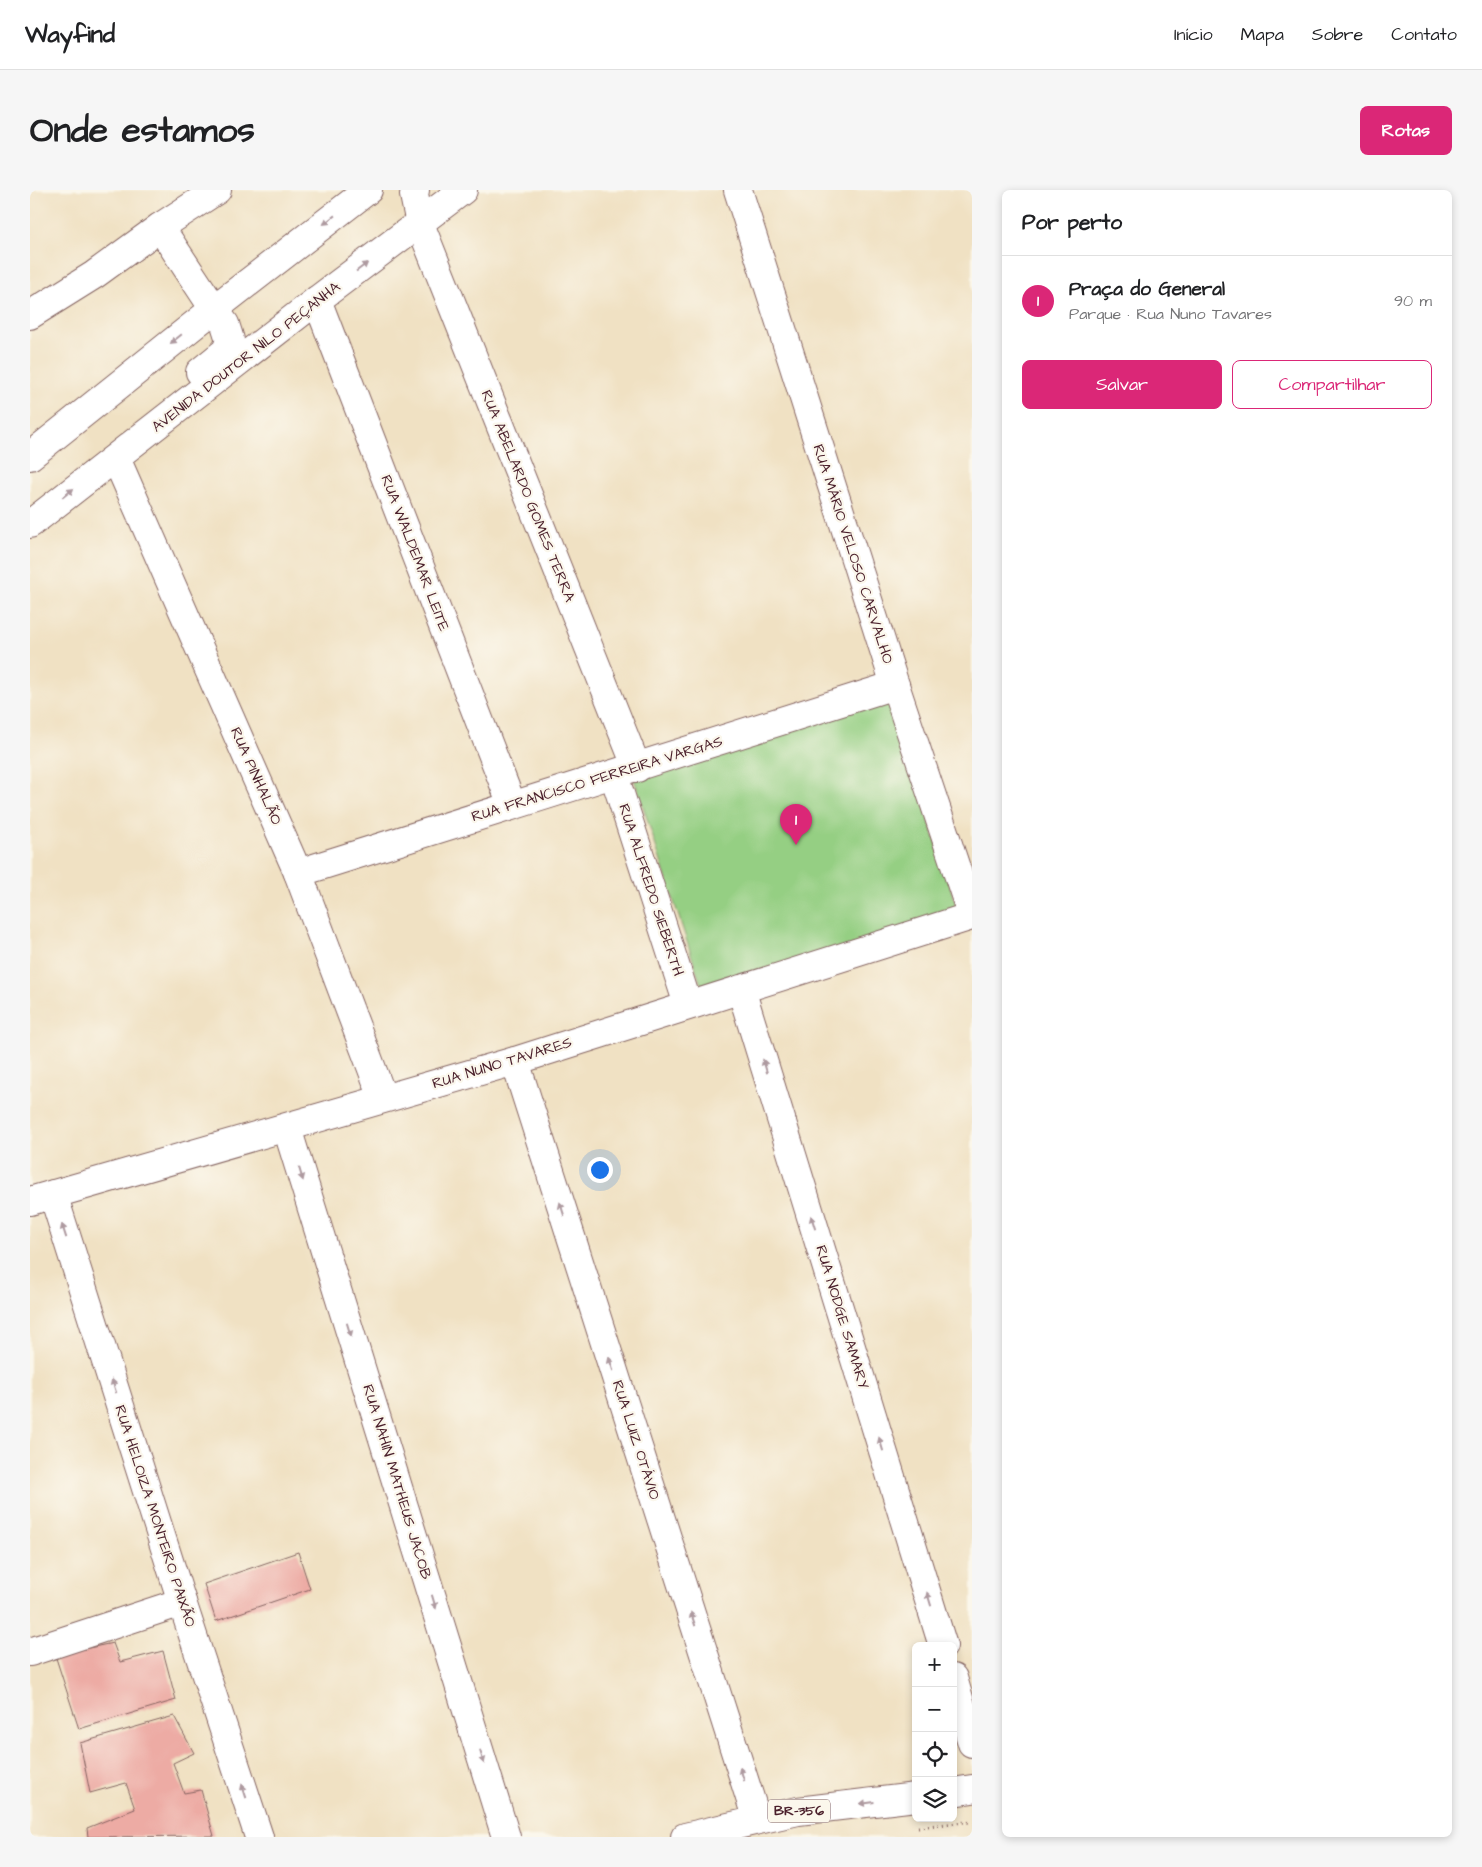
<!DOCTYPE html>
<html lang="pt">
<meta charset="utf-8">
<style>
:root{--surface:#fff;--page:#f6f6f6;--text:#202124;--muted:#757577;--line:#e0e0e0;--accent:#db2777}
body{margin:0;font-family:"Architects Daughter",sans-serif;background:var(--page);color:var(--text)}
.controls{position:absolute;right:15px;bottom:15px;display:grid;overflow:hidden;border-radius:8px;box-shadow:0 2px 8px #0003}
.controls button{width:45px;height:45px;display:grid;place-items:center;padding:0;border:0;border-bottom:1px solid var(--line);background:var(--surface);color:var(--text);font:25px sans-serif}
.you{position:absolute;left:569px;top:979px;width:18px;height:18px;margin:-12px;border:4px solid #fff;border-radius:50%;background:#1a73e8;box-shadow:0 0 0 8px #1a73e833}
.badge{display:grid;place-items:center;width:32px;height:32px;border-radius:50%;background:var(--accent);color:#fff;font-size:16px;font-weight:700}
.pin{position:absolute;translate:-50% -41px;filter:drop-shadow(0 1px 2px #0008)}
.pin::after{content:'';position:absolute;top:26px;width:18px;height:15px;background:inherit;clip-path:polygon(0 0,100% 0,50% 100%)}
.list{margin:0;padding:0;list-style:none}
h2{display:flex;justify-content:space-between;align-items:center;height:65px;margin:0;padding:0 20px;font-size:21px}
h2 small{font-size:16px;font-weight:400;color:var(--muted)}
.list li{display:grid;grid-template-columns:32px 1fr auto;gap:15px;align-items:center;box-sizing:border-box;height:90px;padding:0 20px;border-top:1px solid var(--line)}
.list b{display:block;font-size:19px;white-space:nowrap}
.list p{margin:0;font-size:16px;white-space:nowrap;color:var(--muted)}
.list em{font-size:16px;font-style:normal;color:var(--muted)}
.actions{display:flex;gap:10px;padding:15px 20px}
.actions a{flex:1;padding:11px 0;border:1px solid var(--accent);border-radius:8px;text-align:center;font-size:18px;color:var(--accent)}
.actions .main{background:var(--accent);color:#fff}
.icon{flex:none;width:28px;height:28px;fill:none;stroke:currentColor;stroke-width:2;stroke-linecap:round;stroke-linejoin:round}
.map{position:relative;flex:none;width:942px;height:1647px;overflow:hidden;border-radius:8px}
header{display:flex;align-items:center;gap:30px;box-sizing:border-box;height:70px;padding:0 25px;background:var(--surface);border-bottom:1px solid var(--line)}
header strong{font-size:24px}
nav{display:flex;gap:28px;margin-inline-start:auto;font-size:18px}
.intro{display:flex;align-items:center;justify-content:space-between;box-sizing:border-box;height:120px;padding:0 30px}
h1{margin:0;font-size:35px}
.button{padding:12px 22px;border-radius:8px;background:var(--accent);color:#fff;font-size:18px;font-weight:700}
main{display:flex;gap:30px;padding:0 30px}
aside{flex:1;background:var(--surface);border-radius:8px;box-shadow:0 2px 8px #0003}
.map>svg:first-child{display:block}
.green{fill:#95cf83;stroke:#707757}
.building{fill:#edaba4}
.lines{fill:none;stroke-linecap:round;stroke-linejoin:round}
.minor-casing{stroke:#846360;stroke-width:30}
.major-casing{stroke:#846360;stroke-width:30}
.path{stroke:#846360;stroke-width:3;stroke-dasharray:1 4;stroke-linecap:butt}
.minor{stroke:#fff;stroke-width:28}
.major{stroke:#fff;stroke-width:28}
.oneway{fill:#ae9aa0}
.labels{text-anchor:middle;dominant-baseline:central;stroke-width:4.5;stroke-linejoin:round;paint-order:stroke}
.shield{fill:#fbf7ec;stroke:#7f6065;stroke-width:1}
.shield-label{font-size:14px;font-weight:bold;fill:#4a1f2b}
.street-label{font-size:15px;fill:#4a1f2b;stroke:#fbf7ec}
</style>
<header>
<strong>Wayfind</strong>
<nav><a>Início</a><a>Mapa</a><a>Sobre</a><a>Contato</a></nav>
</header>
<div class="intro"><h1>Onde estamos</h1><a class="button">Rotas</a></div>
<main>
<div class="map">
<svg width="942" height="1647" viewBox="0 0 942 1647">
<rect width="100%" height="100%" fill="#fbf7ec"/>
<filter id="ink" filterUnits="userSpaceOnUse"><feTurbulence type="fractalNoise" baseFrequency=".02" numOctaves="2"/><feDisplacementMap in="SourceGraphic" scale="10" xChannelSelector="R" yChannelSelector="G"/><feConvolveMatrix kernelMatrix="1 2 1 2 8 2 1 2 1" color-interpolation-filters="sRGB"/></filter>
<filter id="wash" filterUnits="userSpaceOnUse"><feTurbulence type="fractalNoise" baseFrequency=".0096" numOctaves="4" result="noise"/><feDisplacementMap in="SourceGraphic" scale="20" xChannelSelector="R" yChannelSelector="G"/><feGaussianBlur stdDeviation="1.12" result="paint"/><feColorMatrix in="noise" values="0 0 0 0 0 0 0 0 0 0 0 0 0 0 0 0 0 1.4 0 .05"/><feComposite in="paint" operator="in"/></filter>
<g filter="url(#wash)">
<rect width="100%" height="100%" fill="#f0e1c3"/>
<!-- green -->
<path class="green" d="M859,506L928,721L674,804L604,589Z"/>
<g id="blocks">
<!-- building -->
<g class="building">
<path d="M268,1362L280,1399L186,1431L174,1394Z"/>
<path d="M83,1453L90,1472L133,1461L146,1510L49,1539L25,1465Z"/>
<path d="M144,1526L164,1563L143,1573L154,1603L171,1600L184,1646L58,1647L57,1638L105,1619L96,1593L60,1603L50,1553Z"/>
</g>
</g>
</g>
<g filter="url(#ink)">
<use href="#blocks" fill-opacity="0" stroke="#846360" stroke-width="1"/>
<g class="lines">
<defs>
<g id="minor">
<path d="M708,0L865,495L942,726"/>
<path d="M390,34L607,578"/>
<path d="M130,37L187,0"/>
<path d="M287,110L482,615"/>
<path d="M0,125L64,85L130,37L184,119"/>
<path d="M86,268L268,683L353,908"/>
<path d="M584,585L658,815"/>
<path d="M268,683C467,620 666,559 865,495"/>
<path d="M711,799L913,1456"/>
<path d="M485,871L727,1630"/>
<path d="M257,938L476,1647"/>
<path d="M23,1004L152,1412L229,1647"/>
<path d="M0,1011L485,871L942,726"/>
<path d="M0,1462L152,1412"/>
<path d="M923,1488L942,1553"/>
</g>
<g id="major">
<path d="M385,0L384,5L390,34"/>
<path d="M170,182L196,161L200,150L195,134L184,119"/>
<path d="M0,266L184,119L338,0"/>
<path d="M0,334L287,110L433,0"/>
<path d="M923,1602L942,1599"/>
<path d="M655,1647L768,1621L886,1607"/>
</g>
</defs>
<!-- minor casing -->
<use href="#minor" class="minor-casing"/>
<!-- major casing -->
<use href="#major" class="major-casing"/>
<!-- path -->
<path class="path" d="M888,1637L936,1632L942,1633"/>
<!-- minor -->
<use href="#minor" class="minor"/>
<!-- major -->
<use href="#major" class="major"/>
</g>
<!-- one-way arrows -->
<defs><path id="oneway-solid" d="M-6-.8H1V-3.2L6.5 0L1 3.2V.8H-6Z" transform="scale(1.25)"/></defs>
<g class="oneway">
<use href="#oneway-solid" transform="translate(299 30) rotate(142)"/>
<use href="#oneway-solid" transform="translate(332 77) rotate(-37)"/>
<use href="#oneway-solid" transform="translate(146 149) rotate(141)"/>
<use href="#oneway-solid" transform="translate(38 303) rotate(-39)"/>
<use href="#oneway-solid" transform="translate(735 876) rotate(-107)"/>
<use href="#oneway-solid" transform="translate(271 984) rotate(73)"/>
<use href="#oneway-solid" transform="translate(532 1019) rotate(-108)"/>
<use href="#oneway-solid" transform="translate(783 1032) rotate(-107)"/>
<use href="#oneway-solid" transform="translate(34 1041) rotate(-108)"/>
<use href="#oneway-solid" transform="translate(319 1140) rotate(73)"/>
<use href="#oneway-solid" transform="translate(581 1174) rotate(-108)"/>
<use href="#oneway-solid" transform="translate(84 1196) rotate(-108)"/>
<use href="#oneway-solid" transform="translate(851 1254) rotate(-107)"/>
<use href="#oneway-solid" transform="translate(899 1409) rotate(-107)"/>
<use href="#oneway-solid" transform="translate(404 1412) rotate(73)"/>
<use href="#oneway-solid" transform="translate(663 1429) rotate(-108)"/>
<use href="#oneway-solid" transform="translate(452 1567) rotate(73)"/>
<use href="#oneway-solid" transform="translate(712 1584) rotate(-108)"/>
<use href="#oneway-solid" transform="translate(214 1601) rotate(-108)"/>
<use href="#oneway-solid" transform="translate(837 1613) rotate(173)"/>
</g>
</g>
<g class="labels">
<!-- shield labels -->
<rect class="shield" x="738" y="1609.5" width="62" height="23" rx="4"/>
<g class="shield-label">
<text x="769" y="1621">BR-356</text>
</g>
<!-- street labels -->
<g class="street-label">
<text transform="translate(216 167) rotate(-38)">AVENIDA DOUTOR NILO PEÇANHA</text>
<text transform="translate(498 306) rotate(68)">RUA ABELARDO GOMES TERRA</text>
<text transform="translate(385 363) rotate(69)">RUA WALDEMAR LEITE</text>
<text transform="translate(823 364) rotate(72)">RUA MÁRIO VELOSO CARVALHO</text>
<text transform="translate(226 586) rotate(66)">RUA PINHALÃO</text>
<text transform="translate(567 589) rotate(-17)">RUA FRANCISCO FERREIRA VARGAS</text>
<text transform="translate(621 700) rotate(72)">RUA ALFREDO SIEBERTH</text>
<text transform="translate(472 873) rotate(-17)">RUA NUNO TAVARES</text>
<text transform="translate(812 1127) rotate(73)">RUA NODGE SAMARY</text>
<text transform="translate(606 1250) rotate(72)">RUA LUIZ OTÁVIO</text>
<text transform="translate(367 1292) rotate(73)">RUA NAHIN MATHEUS JACOB</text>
<text transform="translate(125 1326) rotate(72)">RUA HELOIZA MONTEIRO PAIXÃO</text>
</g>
</g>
</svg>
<div class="controls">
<button>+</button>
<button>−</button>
<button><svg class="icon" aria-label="locate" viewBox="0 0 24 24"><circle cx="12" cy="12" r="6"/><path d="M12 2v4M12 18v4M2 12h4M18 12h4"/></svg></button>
<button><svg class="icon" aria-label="layers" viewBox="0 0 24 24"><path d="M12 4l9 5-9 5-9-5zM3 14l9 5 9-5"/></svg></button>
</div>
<div class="you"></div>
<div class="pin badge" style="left:766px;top:655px">1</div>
</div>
<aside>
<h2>Por perto<small></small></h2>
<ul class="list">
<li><span class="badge">1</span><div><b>Praça do General</b><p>Parque · Rua Nuno Tavares</p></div><em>90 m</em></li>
</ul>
<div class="actions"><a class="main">Salvar</a><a>Compartilhar</a></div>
</aside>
</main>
